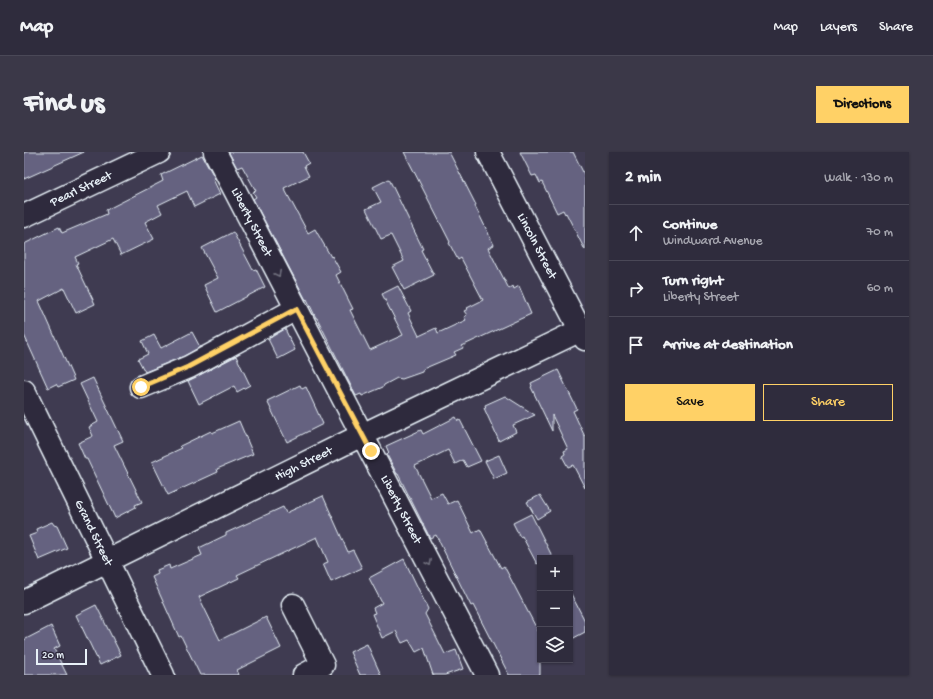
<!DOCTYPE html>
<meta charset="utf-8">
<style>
:root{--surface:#2f2c3d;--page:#3b3848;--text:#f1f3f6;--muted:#a7a7b0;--line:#4a4857;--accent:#ffd166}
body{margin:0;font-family:"Gochi Hand",sans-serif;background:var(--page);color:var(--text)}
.controls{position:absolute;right:12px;bottom:12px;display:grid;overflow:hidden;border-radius:0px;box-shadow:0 1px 3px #0004}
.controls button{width:36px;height:36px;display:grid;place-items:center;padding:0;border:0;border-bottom:1px solid var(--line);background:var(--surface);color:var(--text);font:20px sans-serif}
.scale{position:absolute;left:12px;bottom:10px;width:51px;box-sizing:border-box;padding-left:4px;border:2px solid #e8f1f8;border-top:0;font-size:11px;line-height:14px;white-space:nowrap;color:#e8f1f8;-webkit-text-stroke:3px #2f2a3d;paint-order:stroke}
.stop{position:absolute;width:12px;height:12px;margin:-9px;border:3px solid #ffd166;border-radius:50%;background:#fff}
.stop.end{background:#ffd166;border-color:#fff;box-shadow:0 1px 4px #0008}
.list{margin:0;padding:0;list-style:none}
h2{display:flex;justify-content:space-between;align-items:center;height:52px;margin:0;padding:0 16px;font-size:17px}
h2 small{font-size:13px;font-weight:400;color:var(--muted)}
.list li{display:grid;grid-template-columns:26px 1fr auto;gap:12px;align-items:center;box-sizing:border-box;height:56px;padding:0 16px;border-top:1px solid var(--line)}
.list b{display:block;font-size:15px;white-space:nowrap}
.list p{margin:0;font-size:13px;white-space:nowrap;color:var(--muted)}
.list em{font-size:13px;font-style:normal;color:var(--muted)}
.actions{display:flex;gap:8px;padding:12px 16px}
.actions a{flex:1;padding:9px 0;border:1px solid var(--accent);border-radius:0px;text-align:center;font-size:14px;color:var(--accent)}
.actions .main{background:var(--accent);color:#111}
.icon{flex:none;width:22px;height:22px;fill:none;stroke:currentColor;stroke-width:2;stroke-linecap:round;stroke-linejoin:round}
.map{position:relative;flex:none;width:561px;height:523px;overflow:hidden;border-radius:0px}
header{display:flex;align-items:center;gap:24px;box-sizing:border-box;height:56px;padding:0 20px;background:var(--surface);border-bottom:1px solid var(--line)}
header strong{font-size:19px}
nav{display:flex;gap:22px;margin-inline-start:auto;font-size:14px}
.intro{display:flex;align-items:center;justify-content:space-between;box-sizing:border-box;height:96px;padding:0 24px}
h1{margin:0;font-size:28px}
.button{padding:10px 18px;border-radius:0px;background:var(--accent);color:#111;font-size:14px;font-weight:700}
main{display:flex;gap:24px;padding:0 24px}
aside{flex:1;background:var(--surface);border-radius:0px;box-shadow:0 1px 3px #0004}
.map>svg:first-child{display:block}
.building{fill:#656280;stroke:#e8f1f8}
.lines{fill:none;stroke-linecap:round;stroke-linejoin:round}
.minor-casing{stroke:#e8f1f8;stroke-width:25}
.minor{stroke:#2f2a3d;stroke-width:22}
.oneway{stroke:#70707e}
.route{stroke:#ffd166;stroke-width:5}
.labels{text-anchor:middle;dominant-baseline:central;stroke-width:3;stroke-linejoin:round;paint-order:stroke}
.street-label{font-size:13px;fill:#e8f1f8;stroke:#2f2a3d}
</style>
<header>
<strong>Map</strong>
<nav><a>Map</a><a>Layers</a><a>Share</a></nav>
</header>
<div class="intro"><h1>Find us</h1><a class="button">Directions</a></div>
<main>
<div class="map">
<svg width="561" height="523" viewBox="0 0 561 523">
<rect width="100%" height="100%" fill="#3f3b51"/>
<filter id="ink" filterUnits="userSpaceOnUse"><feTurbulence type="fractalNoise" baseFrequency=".025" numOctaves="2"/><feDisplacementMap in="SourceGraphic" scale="8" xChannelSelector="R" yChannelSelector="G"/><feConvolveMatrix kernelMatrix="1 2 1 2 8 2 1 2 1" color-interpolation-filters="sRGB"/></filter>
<g filter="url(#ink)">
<!-- building -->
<g class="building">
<path d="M0,0H60L0,27Z"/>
<path d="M207,0H279L285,11L280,14L285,24L260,36L284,81L291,77L307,105L308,104L317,120L312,123L329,157L326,158L346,198L379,183L358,142L374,134L387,159L384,161L395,184L412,176L414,181L442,168L440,165L443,163L440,159L444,157L443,156L459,148L437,106L434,108L425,91L426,90L380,0H425L452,53L451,54L470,93L464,96L485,137L489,134L490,137L495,134L507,162L438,194L439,196L430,200L432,203L399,217L398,220L378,227L373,226L360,233L359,235L338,244L337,242L332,244L293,166H292L283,147L282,148L229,47L232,45L229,40L232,39L218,14L213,16L205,1Z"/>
<path d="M496,0H549L561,24V98L542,61L541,62L539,58L533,61L518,30L516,31L512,23L508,24Z"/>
<path d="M178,3L191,26L189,27L196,42L170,55L163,39L134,53L138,61L121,70L130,87L97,103L89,87L51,105L54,111L52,112L71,152L52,161L40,136L15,149L50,228L34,235L32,232L24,236L0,183V92L35,75L38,81L83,62L82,58L139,29L137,23Z"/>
<path d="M365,27L399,97L397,98L410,123L380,138L368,115L380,109L367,83L357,87L342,57L357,50L349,35Z"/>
<path d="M209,80L229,118L232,117L241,135L193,160L180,133L194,126L178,96Z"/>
<path d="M261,177L271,198L254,207L244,187Z"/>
<path d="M168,180L176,195L160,204L121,220L114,207L124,202L118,189L130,183L137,196Z"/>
<path d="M212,204L226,233L213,240L210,234L175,252L164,229Z"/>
<path d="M534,218L553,257L549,259L561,285V336L549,313L544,315L538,304L541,302L540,299L544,297L528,263V279L507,235L508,234L507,231Z"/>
<path d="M69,226L99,289L90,293L118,350L111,353L112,355L91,366L63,307H61L54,291L69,284L65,275L74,270L56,232Z"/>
<path d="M276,233L278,237L282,235L299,272L263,290L243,249Z"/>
<path d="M481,244L511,263L489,273L492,280L475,289L460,256H462L461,253Z"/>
<path d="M432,265L434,269L436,268L457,309L443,315L439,308L431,312L424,298L391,314L407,346L418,341L424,352L433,348L449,381L456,377L477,416L480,414L516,483V523H485L449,453L447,454L412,383L406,386L374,322H373L363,303L365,301L362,294L397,278L399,282Z"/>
<path d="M215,269L229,302L193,317L194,320L144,343L128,310L158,296L156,294L187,279L188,281Z"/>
<path d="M475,303L483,321L470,327L461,309Z"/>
<path d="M516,343L526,359L513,367L503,350Z"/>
<path d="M299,344L324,400L329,398L338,416L307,430L299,412L304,410L293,385L213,423L215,426L175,445L196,488L242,465L257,496L213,518L215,523H176L157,484L155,485L128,425L134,422L133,418L145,413L146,417L178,403L175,396L202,383V381L259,355L262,361Z"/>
<path d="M507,362L528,404L524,406H516V410L513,412L498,384L496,385L489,371Z"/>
<path d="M28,370L30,373L33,374L43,396L15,408L5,384L13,381L12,377Z"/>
<path d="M380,407L404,457L401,462L421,502L432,498L439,517L421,523H409L400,496L392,500L385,488L378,491L372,479L358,486L348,462L351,461L349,456L358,451L345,426Z"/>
<path d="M546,440L561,469V480L546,488Z"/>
<path d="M72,453L97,503L76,513L52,463Z"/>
<path d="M27,474L36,494L30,497L43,523H0V488Z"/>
<path d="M343,492L357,523H336L326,500Z"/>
</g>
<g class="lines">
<defs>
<g id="minor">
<path id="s1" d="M191,0L463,523"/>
<path id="s2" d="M464,0L561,187"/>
<path id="s3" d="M0,64L135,0"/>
<path d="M117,235L165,215L272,157"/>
<path id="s4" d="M0,239L139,523"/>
<path id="s5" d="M0,450L338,283L561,176"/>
<path d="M269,453L299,513L280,523"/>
</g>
</defs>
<!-- minor casing -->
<use href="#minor" class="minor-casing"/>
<!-- minor -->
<use href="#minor" class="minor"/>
</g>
<!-- one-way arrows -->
<defs><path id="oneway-chevron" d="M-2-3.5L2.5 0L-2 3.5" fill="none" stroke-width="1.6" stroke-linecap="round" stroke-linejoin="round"/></defs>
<g class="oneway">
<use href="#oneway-chevron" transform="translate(254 122) rotate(63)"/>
<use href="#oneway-chevron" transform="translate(405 411) rotate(63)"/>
</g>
</g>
<g class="lines" filter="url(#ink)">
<!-- route -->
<path class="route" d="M117,235L164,215L272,157L347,299"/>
</g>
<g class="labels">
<!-- street labels -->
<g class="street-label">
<text stroke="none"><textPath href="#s3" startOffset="63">Pearl Street</textPath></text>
<text stroke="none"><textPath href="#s1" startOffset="79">Liberty Street</textPath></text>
<text stroke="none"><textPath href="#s2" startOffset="106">Lincoln Street</textPath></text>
<text stroke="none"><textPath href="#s5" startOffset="312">High Street</textPath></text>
<text stroke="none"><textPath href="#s1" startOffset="403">Liberty Street</textPath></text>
<text stroke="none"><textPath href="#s4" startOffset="158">Grand Street</textPath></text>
</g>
</g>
</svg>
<div class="controls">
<button>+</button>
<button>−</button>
<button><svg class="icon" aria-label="layers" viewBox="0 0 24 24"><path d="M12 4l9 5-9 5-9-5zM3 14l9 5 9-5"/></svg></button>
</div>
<div class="scale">20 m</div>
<div class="stop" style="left:117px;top:235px"></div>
<div class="stop end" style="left:347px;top:299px"></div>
</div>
<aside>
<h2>2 min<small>Walk · 130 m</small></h2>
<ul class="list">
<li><svg class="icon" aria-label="ahead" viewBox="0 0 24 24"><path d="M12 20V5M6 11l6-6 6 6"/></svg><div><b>Continue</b><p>Windward Avenue</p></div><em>70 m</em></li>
<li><svg class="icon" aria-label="right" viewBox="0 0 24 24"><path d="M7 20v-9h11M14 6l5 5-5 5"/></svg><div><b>Turn right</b><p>Liberty Street</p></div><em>60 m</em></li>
<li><svg class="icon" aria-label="arrive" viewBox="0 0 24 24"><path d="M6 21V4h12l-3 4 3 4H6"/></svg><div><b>Arrive at destination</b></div></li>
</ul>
<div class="actions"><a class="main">Save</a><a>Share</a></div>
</aside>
</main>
